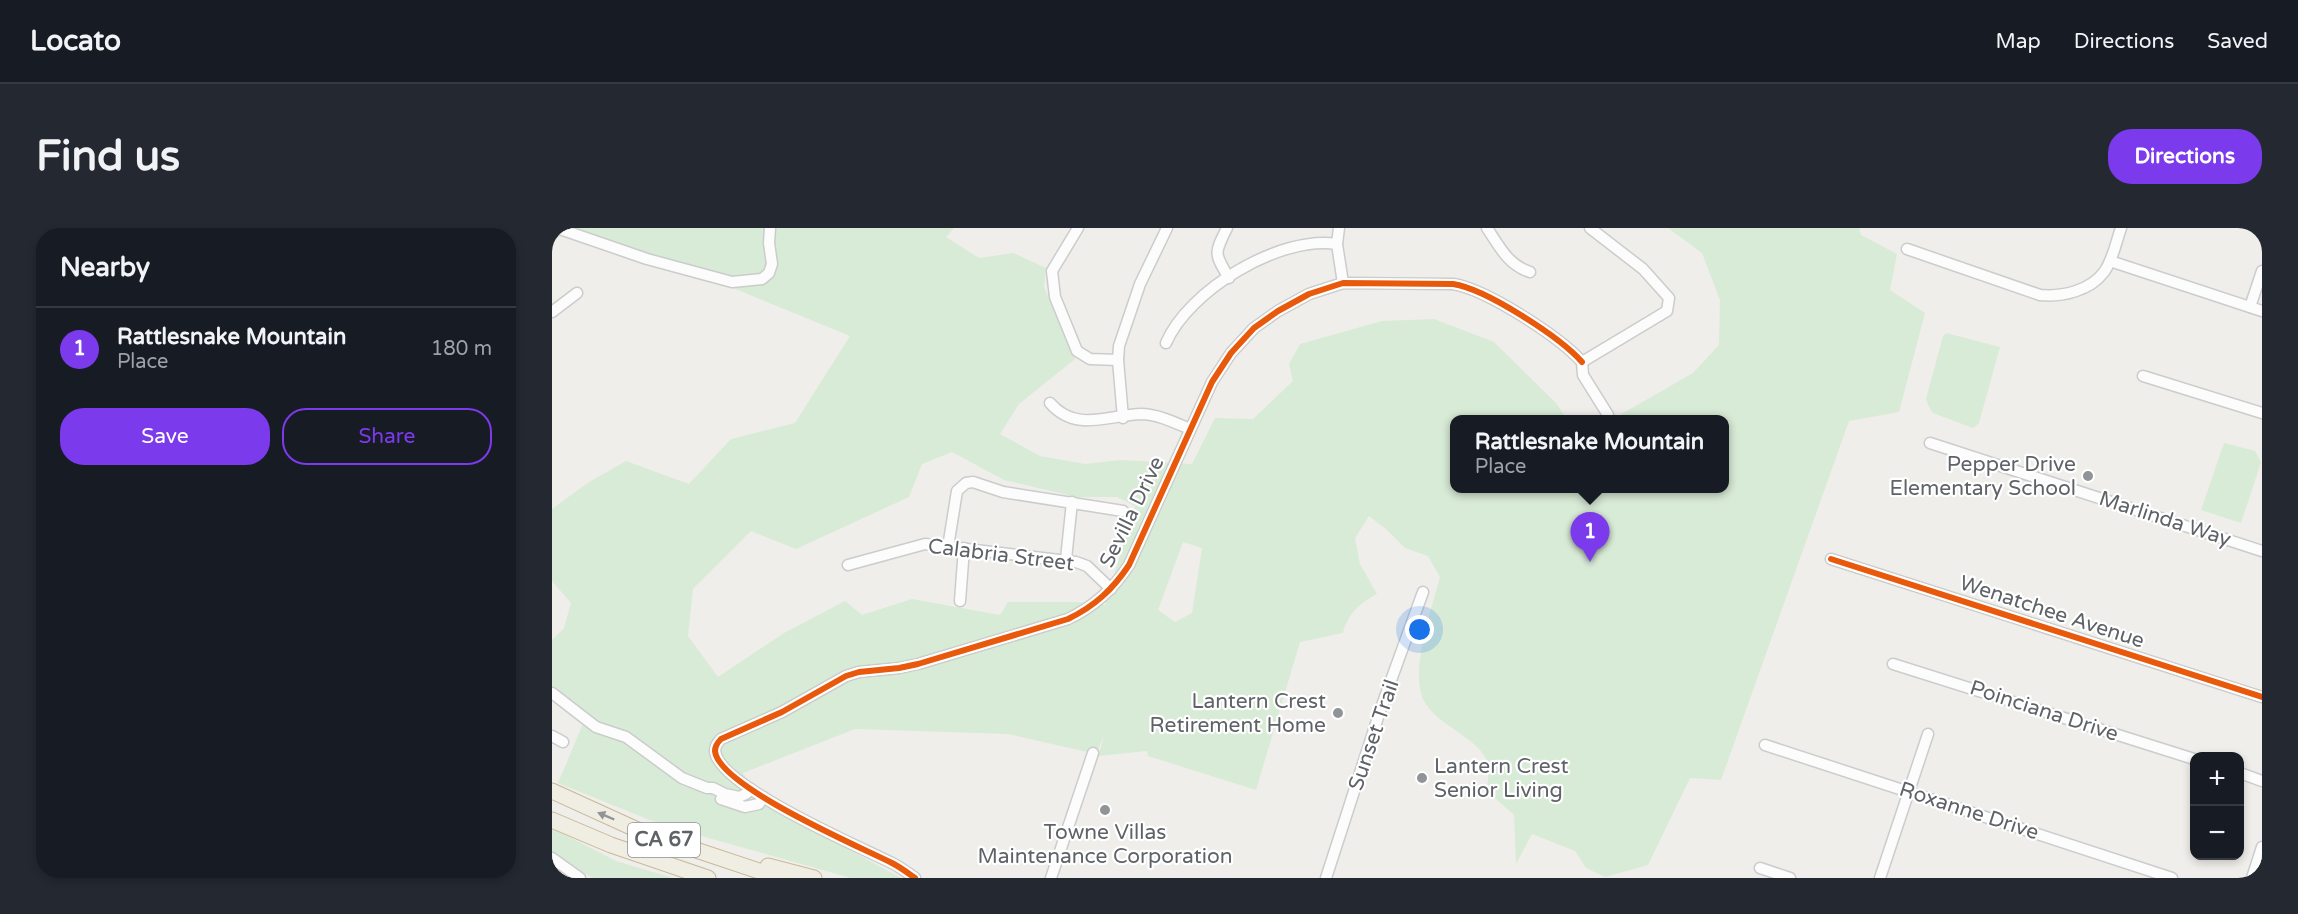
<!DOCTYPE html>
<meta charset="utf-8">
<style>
:root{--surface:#171b24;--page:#242831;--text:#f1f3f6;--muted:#9ea1a6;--line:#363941;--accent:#7c3aed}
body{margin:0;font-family:"Varela Round",sans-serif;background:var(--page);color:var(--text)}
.controls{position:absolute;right:18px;bottom:18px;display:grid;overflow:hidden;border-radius:12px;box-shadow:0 3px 9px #0003}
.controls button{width:54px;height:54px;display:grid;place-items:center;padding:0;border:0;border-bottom:2px solid var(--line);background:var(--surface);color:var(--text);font:30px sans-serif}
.you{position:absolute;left:868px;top:402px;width:21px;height:21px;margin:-15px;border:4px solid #fff;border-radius:50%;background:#1a73e8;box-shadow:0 0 0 9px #1a73e833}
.badge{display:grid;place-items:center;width:39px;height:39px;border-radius:50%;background:var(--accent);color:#fff;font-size:20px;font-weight:700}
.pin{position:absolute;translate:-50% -50px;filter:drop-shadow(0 2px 3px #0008)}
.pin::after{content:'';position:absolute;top:32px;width:21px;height:18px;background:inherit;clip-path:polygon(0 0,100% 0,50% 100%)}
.popup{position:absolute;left:898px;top:187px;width:279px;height:78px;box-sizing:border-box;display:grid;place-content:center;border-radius:12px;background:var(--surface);filter:drop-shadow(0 2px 4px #0005);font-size:20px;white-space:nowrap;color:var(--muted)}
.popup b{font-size:22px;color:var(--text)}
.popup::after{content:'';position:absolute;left:50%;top:100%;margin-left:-12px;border:12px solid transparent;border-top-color:var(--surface)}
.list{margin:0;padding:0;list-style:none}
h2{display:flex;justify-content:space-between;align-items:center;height:78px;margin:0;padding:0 24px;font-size:26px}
h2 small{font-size:20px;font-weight:400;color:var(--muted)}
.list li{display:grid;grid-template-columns:39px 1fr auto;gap:18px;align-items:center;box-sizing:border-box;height:84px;padding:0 24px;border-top:2px solid var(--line)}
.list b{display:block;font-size:22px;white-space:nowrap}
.list p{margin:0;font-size:20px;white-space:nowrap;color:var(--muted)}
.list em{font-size:20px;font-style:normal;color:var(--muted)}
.actions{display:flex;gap:12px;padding:18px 24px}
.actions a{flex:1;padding:14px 0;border:2px solid var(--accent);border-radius:24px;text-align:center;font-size:21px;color:var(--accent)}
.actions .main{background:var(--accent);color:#fff}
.map{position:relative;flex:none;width:1710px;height:650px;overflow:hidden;border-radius:24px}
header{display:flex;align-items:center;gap:36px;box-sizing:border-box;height:84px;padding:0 30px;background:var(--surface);border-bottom:2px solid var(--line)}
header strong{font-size:28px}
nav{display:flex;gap:33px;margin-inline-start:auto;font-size:21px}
.intro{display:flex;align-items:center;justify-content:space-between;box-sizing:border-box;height:144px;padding:0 36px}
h1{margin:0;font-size:42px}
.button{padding:15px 27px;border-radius:24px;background:var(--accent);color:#fff;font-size:21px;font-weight:700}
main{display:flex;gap:36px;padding:0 36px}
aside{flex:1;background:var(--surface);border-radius:24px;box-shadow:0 3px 9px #0003}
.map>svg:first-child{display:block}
.green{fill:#d8ebd6;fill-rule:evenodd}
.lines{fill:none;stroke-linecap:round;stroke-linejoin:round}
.minor-casing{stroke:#cbcccc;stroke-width:13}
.highway-casing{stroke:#c8b996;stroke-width:17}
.minor{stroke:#fdfcfc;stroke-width:10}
.highway{stroke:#f0ede3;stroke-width:15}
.cycleway-casing{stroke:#fff;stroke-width:10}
.cycleway{stroke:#e8590c;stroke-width:6}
.oneway{fill:#929393}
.poi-dot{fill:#919496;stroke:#fff;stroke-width:2}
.labels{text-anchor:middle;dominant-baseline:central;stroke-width:4.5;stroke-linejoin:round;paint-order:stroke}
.shield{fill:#fff;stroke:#8f9295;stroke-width:1.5}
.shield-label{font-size:20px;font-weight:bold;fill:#5f6368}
.poi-label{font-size:21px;fill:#5f6368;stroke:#fff;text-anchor:end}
.street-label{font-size:21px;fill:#5f6368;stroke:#fff}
</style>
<header>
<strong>Locato</strong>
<nav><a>Map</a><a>Directions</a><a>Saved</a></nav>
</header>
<div class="intro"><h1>Find us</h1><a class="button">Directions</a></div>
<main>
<aside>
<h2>Nearby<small></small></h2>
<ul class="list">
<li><span class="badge">1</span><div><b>Rattlesnake Mountain</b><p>Place</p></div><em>180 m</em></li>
</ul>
<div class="actions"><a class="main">Save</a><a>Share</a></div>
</aside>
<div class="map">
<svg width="1710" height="650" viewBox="0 0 1710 650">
<rect width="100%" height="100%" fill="#efeeea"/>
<!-- green -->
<g class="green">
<path d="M14,0H402L394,9L427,30L461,25L494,40L492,59L523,131L467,176L448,206L488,228L533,236L569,232L640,236L663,190L701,191L741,153L737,136L748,116L830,93L882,91L942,114L1005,176L1014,191L903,192V260H1173V192L1065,191L1066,188L1141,145L1167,117L1168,72L1150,25L1116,0H1307L1309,7L1345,26L1338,62L1373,85L1347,184L1297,193L1169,552L1138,550L1096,637L1053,649L1034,640L1023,623L980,606L964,636L962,587L935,563C935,555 938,543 936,535C927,509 884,498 871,471C858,441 880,381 888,349L876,328L853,320L835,302L817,288L803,310L808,336L825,366C808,375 796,385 791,405L748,414L704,562L596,528L595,523L546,528L552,508L544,526L456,506L303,501L191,545L207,573L349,650H299L110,597L6,555L33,491L0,465V412L12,400L19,375L0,353V281L37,254L74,233L137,256L179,211L243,195L298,108L159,51ZM400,224L452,252L524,269H565L583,278L553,377L526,374H456L448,387L360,371L310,387L293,373L232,405L166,449L136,408L141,361L199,303L244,321L357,269L370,236ZM631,314L650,320L640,385L623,394L606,382Z"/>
<path d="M1394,105L1448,119L1427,195L1421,200L1381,185L1376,177L1374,171L1391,108Z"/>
<path d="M1672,215L1703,223L1709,234L1689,295L1649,282Z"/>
<path d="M0,600L64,633L121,650H40L0,624Z"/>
</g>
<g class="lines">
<defs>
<g id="minor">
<path d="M5,0L95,31L180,54L210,51L217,45L220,36L217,15L218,0"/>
<path d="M526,0L500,43L503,69L525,123L538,131L566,132"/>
<path d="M675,0C662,26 662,25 677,50"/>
<path d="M787,0L785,16L791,55"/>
<path d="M935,0C947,18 956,37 978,44"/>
<path d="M1355,21L1488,67C1510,69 1538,63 1552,44C1561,32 1564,14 1569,0"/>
<path d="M1558,33L1710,83"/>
<path d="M1698,79L1710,43"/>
<path d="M0,84L25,65"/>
<path d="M614,115C636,63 727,7 785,16"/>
<path d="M1030,134L1115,83L1117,70L1091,41L1038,0"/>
<path d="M1030,134L1031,147L1056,187"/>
<path d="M1591,148L1710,185"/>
<path d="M498,175C524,205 556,187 589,186C605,186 624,195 638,201"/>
<path d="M571,190L566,132L567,118L588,56L615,0"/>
<path d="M1378,215L1710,323"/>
<path d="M396,319L405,263L414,255L421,254L451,264L571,283"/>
<path d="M514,331L520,274"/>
<path d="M1279,331L1710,469"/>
<path d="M296,337L373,316L524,334L535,338L559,361"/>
<path d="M408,373L412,320"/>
<path d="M1341,436L1642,531"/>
<path d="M0,465L44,499L74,509L130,550L155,560H161L173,566L187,569L194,566L199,561"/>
<path d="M0,508L11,514"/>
<path d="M1213,517L1620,650"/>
<path d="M1688,545L1710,553"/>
<path d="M169,571L193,579L207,576L211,569"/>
<path d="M0,630L28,650"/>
<path d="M1208,640L1238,650"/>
<path d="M363,650C356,645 348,639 340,635C308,619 166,558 163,523C163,518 166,514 169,511L230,484L294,448L307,444L347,440L366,436L516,391C543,378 561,361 577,337L660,154L679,125L702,100L726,83L757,66L791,55L901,56C934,61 1008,109 1030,134"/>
<path d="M499,650L541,525"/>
<path d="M774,650L829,480L871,364"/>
<path d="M1328,650L1376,506"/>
<path d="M1700,650L1710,619"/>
</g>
<g id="highway">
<path d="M0,563L90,604L228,650"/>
<path d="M0,592L59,617L156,650"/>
<path d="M216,638L262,650"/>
</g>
</defs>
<!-- minor casing -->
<use href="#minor" class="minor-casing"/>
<!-- highway casing -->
<use href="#highway" class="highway-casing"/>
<!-- minor -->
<use href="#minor" class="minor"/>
<!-- highway -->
<use href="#highway" class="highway"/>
<defs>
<g id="cycleway">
<path d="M1279,331L1710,469"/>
<path d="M363,650C356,645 348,639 340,635C308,619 166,558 163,523C163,518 166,514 169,511L230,484L294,448L307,444L347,440L366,436L516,391C543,378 561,361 577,337L660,154L679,125L702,100L726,83L757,66L791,55L901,56C934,61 1008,109 1030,134"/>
</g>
</defs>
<!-- cycleway casing -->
<use href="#cycleway" class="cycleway-casing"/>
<!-- cycleway -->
<use href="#cycleway" class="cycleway"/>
</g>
<!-- one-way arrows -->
<defs><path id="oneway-solid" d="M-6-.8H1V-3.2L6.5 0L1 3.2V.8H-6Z" transform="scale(1.5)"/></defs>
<use class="oneway" href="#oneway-solid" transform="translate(54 588) rotate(-157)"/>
<!-- markers -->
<g class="poi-dot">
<circle cx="1536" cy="248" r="6"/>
<circle cx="786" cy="485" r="6"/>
<circle cx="870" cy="550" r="6"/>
<circle cx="553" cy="582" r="6"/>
</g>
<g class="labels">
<!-- shield labels -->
<rect class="shield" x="76" y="595" width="72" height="34" rx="4.5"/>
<g class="shield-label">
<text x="112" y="612">CA 67</text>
</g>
<!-- poi labels -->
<g class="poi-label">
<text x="1524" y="236">Pepper Drive<tspan x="1524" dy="24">Elementary School</tspan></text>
<text x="774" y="473">Lantern Crest<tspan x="774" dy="24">Retirement Home</tspan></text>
<text x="882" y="538" text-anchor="start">Lantern Crest<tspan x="882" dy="24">Senior Living</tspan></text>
<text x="553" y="604" text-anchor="middle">Towne Villas<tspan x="553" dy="24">Maintenance Corporation</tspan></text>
</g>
<!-- street labels -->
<g class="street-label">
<text transform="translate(580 284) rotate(-64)">Sevilla Drive</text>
<text transform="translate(1613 291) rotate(18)">Marlinda Way</text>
<text transform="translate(449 327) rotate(7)">Calabria Street</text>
<text transform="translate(1500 384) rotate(18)">Wenatchee Avenue</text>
<text transform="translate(1492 483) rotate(18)">Poinciana Drive</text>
<text transform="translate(822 507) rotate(-71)">Sunset Trail</text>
<text transform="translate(1417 583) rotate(18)">Roxanne Drive</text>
</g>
</g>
</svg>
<div class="controls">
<button>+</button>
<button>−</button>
</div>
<div class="you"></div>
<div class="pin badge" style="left:1038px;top:334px">1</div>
<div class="popup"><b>Rattlesnake Mountain</b>Place</div>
</div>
</main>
